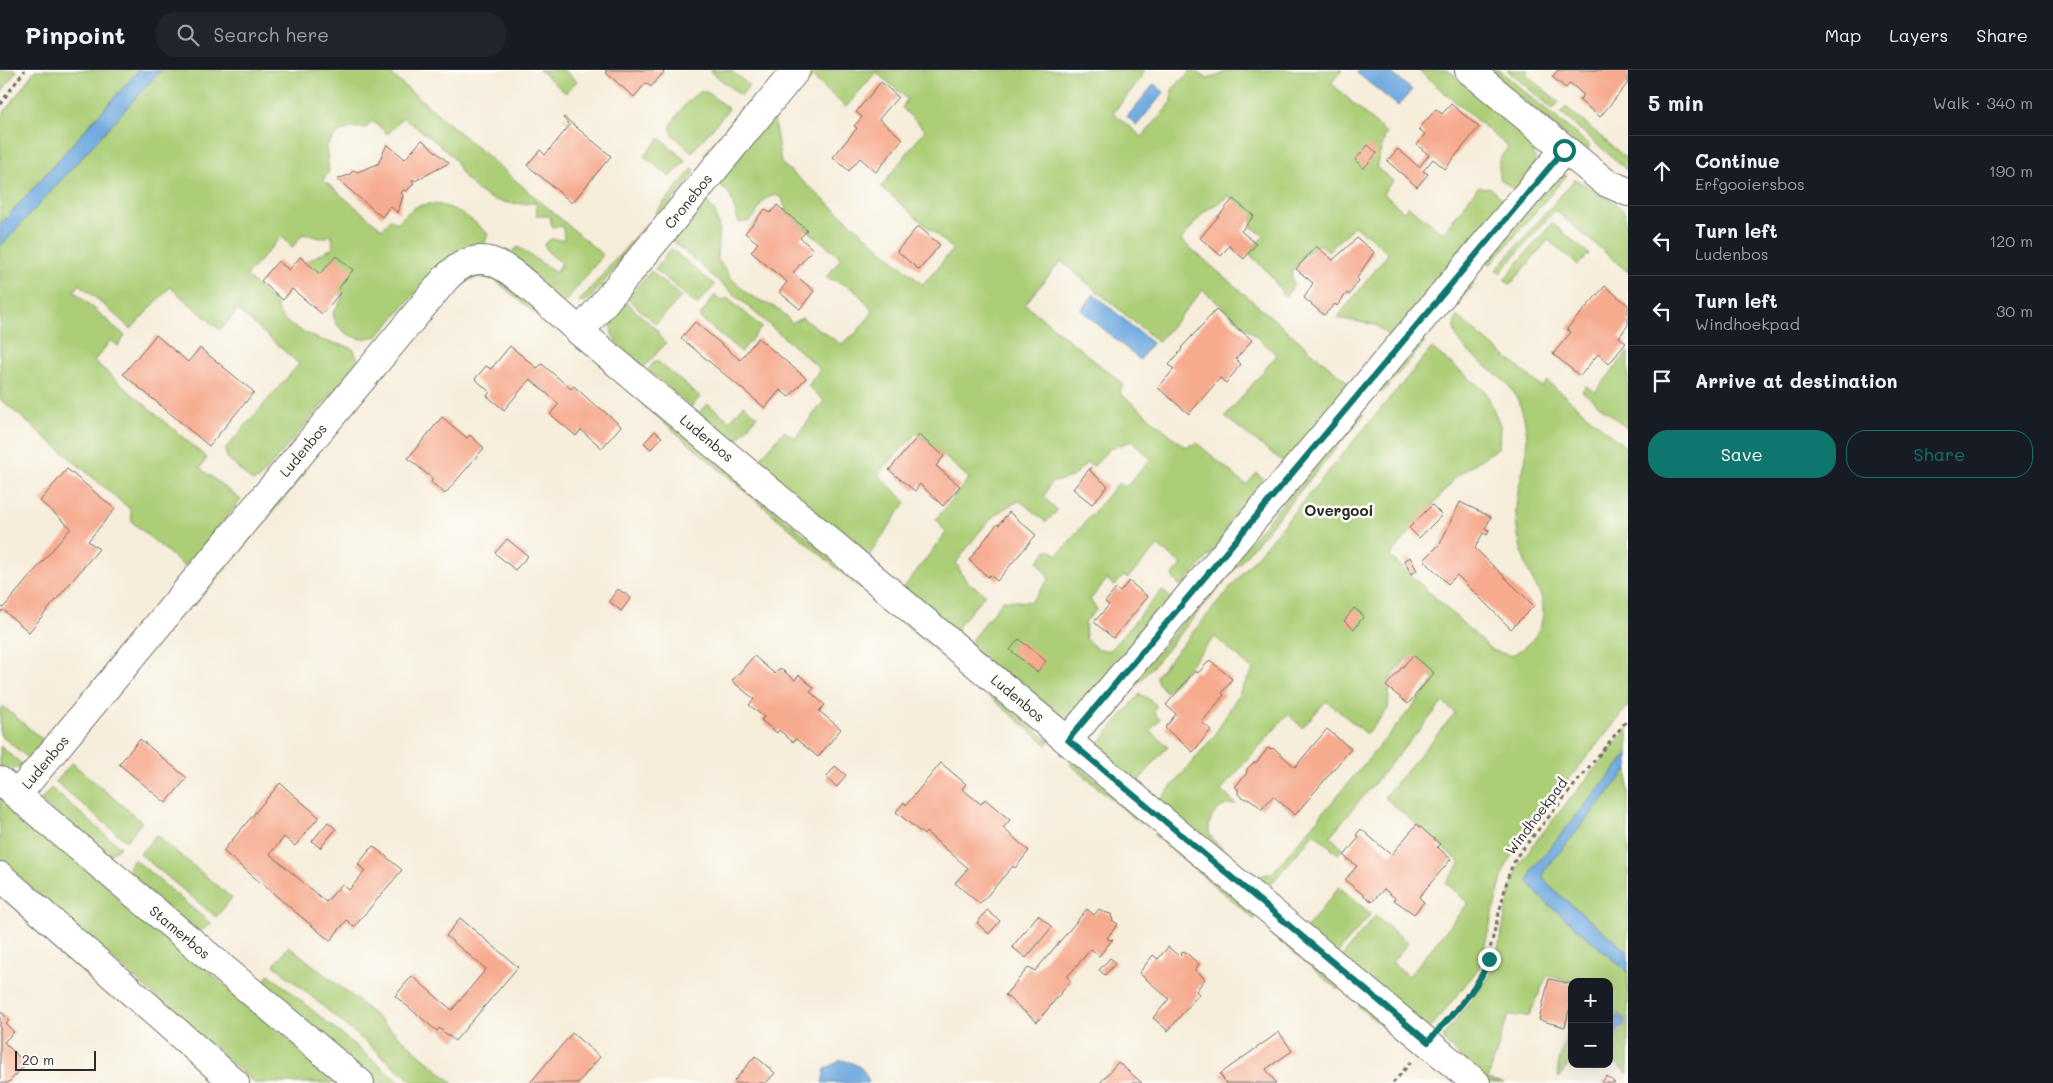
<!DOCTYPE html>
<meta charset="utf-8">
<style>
:root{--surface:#171b24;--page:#20242c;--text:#f1f3f6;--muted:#9ea1a6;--line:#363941;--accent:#0f766e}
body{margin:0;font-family:Mali,sans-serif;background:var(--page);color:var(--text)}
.controls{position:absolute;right:15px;bottom:15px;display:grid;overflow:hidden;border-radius:10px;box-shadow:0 5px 20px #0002}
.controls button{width:45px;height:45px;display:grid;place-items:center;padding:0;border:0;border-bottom:1px solid var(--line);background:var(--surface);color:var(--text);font:25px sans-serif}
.scale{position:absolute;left:15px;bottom:12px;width:81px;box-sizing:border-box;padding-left:5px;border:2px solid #2b2b2b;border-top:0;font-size:14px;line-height:18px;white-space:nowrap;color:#2b2b2b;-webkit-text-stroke:4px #fdfcf7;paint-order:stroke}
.stop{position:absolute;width:15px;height:15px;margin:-11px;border:4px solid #0f766e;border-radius:50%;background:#fff}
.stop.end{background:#0f766e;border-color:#fff;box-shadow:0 1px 5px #0008}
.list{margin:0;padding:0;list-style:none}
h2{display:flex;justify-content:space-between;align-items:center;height:65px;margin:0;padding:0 20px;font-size:21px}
h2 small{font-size:16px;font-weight:400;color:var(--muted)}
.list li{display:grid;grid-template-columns:32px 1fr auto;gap:15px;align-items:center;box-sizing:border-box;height:70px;padding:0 20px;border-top:1px solid var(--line)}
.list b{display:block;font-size:19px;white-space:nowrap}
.list p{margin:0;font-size:16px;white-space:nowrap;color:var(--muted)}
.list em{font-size:16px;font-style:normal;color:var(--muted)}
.actions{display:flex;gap:10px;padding:15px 20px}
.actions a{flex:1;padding:11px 0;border:1px solid var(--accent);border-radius:20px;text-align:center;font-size:18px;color:var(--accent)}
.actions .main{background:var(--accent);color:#fff}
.icon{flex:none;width:28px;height:28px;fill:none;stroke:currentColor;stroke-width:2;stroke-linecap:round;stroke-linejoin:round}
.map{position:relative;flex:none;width:1628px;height:1013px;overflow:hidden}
header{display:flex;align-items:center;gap:30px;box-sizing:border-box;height:70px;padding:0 25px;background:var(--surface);border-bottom:1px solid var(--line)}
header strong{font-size:24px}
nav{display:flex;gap:28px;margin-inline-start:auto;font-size:18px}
.search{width:350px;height:45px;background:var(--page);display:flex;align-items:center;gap:12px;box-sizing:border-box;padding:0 18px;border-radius:20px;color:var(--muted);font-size:19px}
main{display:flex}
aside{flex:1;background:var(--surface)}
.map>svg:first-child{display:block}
.green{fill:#acce77;stroke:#6c7c51}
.water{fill:#6faae0;stroke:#4d6a86}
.building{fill:#f6aa8e}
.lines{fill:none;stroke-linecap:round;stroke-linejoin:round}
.minor-casing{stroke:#726f68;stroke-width:30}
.path{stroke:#726f68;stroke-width:3;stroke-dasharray:4 4;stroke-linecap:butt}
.minor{stroke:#fff;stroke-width:28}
.route{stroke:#0f766e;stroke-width:6}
.labels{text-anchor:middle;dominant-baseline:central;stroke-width:5;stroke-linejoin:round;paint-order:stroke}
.street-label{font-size:14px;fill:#2b2b2b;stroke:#fdfcf7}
.neighbourhood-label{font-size:15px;font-weight:bold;fill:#2b2b2b;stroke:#fdfcf7}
</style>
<header>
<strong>Pinpoint</strong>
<div class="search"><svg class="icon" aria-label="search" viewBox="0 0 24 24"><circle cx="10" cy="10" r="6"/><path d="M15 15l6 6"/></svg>Search here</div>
<nav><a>Map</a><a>Layers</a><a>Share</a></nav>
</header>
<main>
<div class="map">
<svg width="1628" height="1013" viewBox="0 0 1628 1013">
<rect width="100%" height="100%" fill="#fdfcf7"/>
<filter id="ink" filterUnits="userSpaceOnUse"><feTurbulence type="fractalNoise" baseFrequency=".02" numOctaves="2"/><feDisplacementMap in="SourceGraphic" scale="10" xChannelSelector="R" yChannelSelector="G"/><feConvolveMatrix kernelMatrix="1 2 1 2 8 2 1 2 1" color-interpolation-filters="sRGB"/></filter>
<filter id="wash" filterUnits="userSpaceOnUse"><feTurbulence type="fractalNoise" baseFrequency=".0096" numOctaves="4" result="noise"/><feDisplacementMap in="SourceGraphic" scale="20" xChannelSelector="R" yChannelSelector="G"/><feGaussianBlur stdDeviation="1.12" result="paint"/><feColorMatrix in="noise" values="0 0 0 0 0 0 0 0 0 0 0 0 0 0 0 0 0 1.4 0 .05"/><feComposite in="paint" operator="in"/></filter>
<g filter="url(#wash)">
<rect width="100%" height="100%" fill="#f6edda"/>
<!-- green -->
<g class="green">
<path d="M0,0H17L0,24Z"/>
<path d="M35,0H139L0,155V48Z"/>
<path d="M161,0H386L603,185L564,233L507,186L518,177L556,203L562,193L548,182L544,174L551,169L564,170L563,156L552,157L550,146H537L536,133C500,135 485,132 461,103C458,99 458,93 454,89C442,75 418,59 403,47L388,64L372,51L366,58C347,56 336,62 326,77L329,101L323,110L382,159L390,149L397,153C403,148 410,139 418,136C445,128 470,147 488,164L483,178L434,202L378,266L361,269L347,264L336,254L333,243L343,227L305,192L333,178L332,165L321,168L303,164L292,178L282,166L246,206L276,234L280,245L290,255L320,270L346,276L354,280L359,292L259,409L252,411L227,388L225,379L299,294L238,240L220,260L170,217L131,259L80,214L74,221L125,266L118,276L111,270L94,291L207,388L200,398L241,430L191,491L184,496L132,452L130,439L0,329V177Z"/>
<path d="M539,0H563L577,11L566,23Z"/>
<path d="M709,0H730L749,15L741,26Z"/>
<path d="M809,0H1144L1142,7L1113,43L1142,67L1172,32V19L1192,0L1208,9L1222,4L1225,0H1342L1331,13L1386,63L1376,97L1393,111L1383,123L1403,141L1408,136L1443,163L1478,117L1491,118L1506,132L1392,269L1376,255L1337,248L1388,184L1372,168L1354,156L1328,181L1319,174L1310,180L1291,202L1294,215L1285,227L1269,203L1248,183L1264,166L1251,156L1253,147L1229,126L1205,141L1181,170L1352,316L1293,391H1282L1225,347L1277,285L1203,220L1158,272L1061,191L1025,234L1123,314L1120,323L1185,377L1197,373L1246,415L1257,403L1265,411L1266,422L1183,515H1179L1172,507L1182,494L1158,476L1128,508L1123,506L1115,516L1107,509L1090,530L1097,539L1085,552L1086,569L1098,580H1110L1162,520L1172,529L1084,637L1067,646L1048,644L970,579L972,569L1003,530L1031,532L1049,509L1038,491L1048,479L1058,485L1118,413L1126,417L1151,389L1132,371L1109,379L1094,396L1087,393L1072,407L1050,413L1044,427L1057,441L1046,452L1020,431C991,441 974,469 956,493L966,511L985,524L954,562L901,521L946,463L936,449L969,408L917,363L878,404L906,432L866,490L751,394L757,392L784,361L795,368L824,331L808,316L820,299L669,168L704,128L715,142L719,159L717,188L730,207L749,225L780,240L792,253L802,248L841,274L856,263L873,242C857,221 852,215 826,208L841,188L787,143L782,128L775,125C772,126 766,128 764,130C754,141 760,151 739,153L730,125L718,112L773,43L781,93L923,215L953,179L881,117L925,60L902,38L907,29L876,2L846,37L812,7L791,30L787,27Z"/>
<path d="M1418,0H1448L1527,67C1543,94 1532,98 1516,121L1499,108V90L1508,77Z"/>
<path d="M1487,0H1499L1590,76L1585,82Z"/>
<path d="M1507,0H1528L1526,4L1559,32L1553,39Z"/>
<path d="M700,22H707L729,39L692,82L674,66L670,57C677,45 687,29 700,22Z"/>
<path d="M1566,37L1626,88L1628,86V101L1561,43Z"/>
<path d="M738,43L742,46L707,87L704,84Z"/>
<path d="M660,68L686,91L670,107L644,86Z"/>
<path d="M693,98L695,102L661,146L655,143Z"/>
<path d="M1567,105L1490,195L1486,191L1556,107Z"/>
<path d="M1575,109C1586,116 1619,133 1624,142C1628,158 1628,184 1628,202L1555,140L1500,203L1496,200Z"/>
<path d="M1552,153L1589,184L1578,195L1548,170L1510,215L1504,209Z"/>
<path d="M646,154L649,158L589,230L578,233Z"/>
<path d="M671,179L715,215L697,235L655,199Z"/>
<path d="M486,199L554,250L549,255L496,211C469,199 459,219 444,237L441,234L460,206Z"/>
<path d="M651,201L681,227L656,254L627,228Z"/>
<path d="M1471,211L1474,214L1443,250L1440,248Z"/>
<path d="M715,225L723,231L727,228L762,257L741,282L699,247Z"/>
<path d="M625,231L658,261V265L666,273L644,297C618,274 596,264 625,231Z"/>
<path d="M1457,246L1542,317L1547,311L1628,379V636L1523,766L1504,800L1479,898L1433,955L1424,958L1340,889L1375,846L1408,873L1392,892L1409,906L1468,833L1446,813L1461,793L1384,727L1455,643L1443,632L1330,766L1343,779L1338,784L1314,763L1262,825L1243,810L1250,802L1257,807L1273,802L1435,610L1408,587L1390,609L1388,639L1367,664L1326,631L1302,658L1288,644L1221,720L1236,734C1232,735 1227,734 1224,736C1213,740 1204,758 1212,768C1219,777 1229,784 1238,792L1232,798L1156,735L1214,666L1253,600L1215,567L1166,622L1158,613L1156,606L1432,278L1486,322L1500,355L1499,377L1457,406L1390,486L1492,580L1511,586C1532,573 1544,562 1543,535C1543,526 1535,515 1531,507C1522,486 1516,465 1516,441C1516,422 1523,404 1526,386C1529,366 1525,341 1514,323C1501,301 1456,283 1454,257C1454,254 1456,249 1457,246Z"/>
<path d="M1420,269L1425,272L1382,323L1378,318Z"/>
<path d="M1628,282V359L1582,321L1586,316L1595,322Z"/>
<path d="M656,290L700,327L691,337L648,300Z"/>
<path d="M645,331L869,519L866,523L642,334Z"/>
<path d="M708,334L730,351L743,335L757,346L734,374L698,343Z"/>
<path d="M1359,342L1364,345L1095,665V657Z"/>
<path d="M302,399L306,402L195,535L191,532Z"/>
<path d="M886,534L1049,671L1047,675L884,537Z"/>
<path d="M1140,624L1149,629L1156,635L1154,643L1160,649L1150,661L1168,676L1136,714L1098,682L1097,675Z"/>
<path d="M3,636L43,670L28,688L0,665V640Z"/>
<path d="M1628,658V684L1533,798L1540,827L1628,902V952L1618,943L1609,953V912H1572L1547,906L1529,946H1508L1488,1009L1504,1013H1485L1446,973L1443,966L1489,907L1495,893L1512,815L1519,794L1536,771Z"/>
<path d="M0,676L23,695C15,700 8,700 0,696Z"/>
<path d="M1073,691L1142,749L1140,753L1070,694Z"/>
<path d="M72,693L142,752L126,771L56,712Z"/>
<path d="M1628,699V882L1549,816L1543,808L1544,801Z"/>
<path d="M51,718L120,777L109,785L40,731Z"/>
<path d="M0,725L340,1013H254L0,790Z"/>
<path d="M1158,762L1257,845L1254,849L1154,765Z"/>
<path d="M156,765L232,828L216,847L140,784Z"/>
<path d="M134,789L211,854L200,861L192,860L130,804L129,798Z"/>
<path d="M1339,817L1371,844L1336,885L1305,860Z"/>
<path d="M1279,864L1341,917L1338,920L1275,867Z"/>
<path d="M289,876L357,930L453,1013H414L274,895Z"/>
<path d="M269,904L400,1013H376L259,917Z"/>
<path d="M1361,933L1411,975L1410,980L1358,936Z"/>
<path d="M1572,938C1572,961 1576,989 1559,1008L1558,997Z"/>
<path d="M1628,952V1004L1609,987V976Z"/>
</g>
<!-- water -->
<g class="water">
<path d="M139,0H161L0,177V155Z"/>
<path d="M1359,0H1388L1412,20L1398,36L1357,3Z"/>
<path d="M1154,14L1164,22L1137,55L1127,47Z"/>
<path d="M1094,224L1152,273L1140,290L1081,240Z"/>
<path d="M1628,684V699L1544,801L1543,807L1549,816L1628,882V902L1540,827L1528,811L1533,798Z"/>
<path d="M1618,945L1626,952L1609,972V956Z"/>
<path d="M841,990C856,993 865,997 869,1013H822L825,999Z"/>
</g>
<g id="blocks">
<!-- building -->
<g class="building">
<path d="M605,0H662L664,2L651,17L646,13L634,27L606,3L607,2Z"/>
<path d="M1558,0H1628V13L1600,47L1579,30L1584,25L1570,13L1566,18L1552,7Z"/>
<path d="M881,12L898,27L879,49L903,69L876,102L860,88L849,101L833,87L857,58L854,56L862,47L856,42Z"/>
<path d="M1451,34L1479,57L1445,99L1433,89L1423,101L1428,104L1417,117L1387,91L1398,79L1419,97L1429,85L1417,75L1425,64L1419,59L1436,39L1442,44Z"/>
<path d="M564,47L611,86L572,133L527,95L540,80L545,85L570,55L563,48Z"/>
<path d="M422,70L449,93L415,111L413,109L412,111L414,113L406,122L404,120L401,123L403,125L398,143L390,136L382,147L337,109L349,105L354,100L357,102L378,94L387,74L405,89Z"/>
<path d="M1368,75L1377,83L1364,98L1355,90Z"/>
<path d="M1233,129L1254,146L1241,161L1256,174L1244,189L1229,176L1221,186L1200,168Z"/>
<path d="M777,135L807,160L800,168L813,179L793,203L814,221L800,239L779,222L787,212L751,182L758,173L745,163L765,139L770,143Z"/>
<path d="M918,156L940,175L919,200L897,181Z"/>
<path d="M1357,168L1374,182L1357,208L1359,210L1349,225L1347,223L1337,236L1335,234L1324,245L1304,228L1313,213L1296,199L1316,176L1333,190Z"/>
<path d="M336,186L353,200L338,219L341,222L322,244L292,219L283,230L261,211L278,191L289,200L300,187L320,204Z"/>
<path d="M1605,216L1628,235V255L1619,267L1626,273L1609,294L1598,284L1580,306L1553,284L1571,262L1567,259Z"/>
<path d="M1216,240L1252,270L1236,289L1241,294L1226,313L1220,308L1189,344L1158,318L1174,299L1169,295L1182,279L1181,278Z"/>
<path d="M695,252L740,290L758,268L806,308L789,327L780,320L765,338L681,268Z"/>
<path d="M156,265L188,292L200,278L254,322L209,376L123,304Z"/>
<path d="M510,276L537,298L542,294L571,319L574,316L598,338L599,337L621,356L602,378L581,360L576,366L550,344L559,334L530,309L504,340L487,326L490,322L475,309L486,296L491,299Z"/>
<path d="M442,347L467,368L470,365L484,378L445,424L431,412L433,409L408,388Z"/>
<path d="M655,361L662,367L651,379L644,373Z"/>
<path d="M919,365L944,386L936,396L960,416L943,436L920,414L915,421L889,400Z"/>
<path d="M1091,397L1090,401L1108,416L1092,434L1073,419Z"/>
<path d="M67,399L115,439L88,471L99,479L29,562L3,540L0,543V536L3,538L71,458L40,431Z"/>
<path d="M1460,432L1491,447L1485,459L1489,460L1487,465L1483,463L1475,478L1534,536L1511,559L1457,505L1448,514L1424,490L1440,474Z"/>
<path d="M1432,435L1442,445L1419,468L1409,458Z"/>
<path d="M1009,442L1036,465L997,511L990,505L988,507L969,490L997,454L999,455Z"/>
<path d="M507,469L528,486L515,500L495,483Z"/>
<path d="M1410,487L1417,501L1411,504L1404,490Z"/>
<path d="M1129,511L1148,527L1113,568L1094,552L1109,535L1105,532L1116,519L1120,522Z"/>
<path d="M618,519L631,528L621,541L609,531Z"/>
<path d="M1354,538L1364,546L1354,559L1344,551Z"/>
<path d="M1019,569L1046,591L1037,602L1010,580Z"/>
<path d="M1413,585L1434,603L1408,634L1386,616Z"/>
<path d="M754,586L775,604L780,598L795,610L799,605L814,618L810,622L825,635L819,641L841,659L818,687L796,669L793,672L779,660L777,663L761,650L764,647L749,635L754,629L732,611Z"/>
<path d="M1210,590L1232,609L1222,623L1224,625L1202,652L1211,660L1193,682L1165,658L1176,644L1166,635L1195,601L1198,603Z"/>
<path d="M1327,659L1351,679L1295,745L1273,726L1262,739L1250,729H1245L1238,724V719L1235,717L1247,703V699L1253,693L1257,692L1268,678L1275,679L1295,697Z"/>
<path d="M140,669L187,708L166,733L119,694Z"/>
<path d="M941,693L966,714L962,719L981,734L985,729L1010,750L1003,758L1029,781L1015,798L1013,796L980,834L955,813L968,798L926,762L924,765L896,742L904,732L906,735Z"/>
<path d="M835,696L846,705L837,717L826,708Z"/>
<path d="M280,713L319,747L295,776L284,767L270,784L326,832L342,814L349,820L365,801L358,794L373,776L402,800L354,857L347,850L330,871L223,781Z"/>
<path d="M328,752L336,759L320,778L312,771Z"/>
<path d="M1417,754L1440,774L1437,777L1451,789L1419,827L1424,832L1414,844L1394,830L1395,828L1384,819L1372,832L1345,810L1357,796L1344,786L1359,767L1356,765L1361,759L1391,785Z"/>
<path d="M1087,839L1094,845L1099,839L1103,842L1111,844L1113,851L1118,854L1107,868L1110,870L1113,869L1099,886L1091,879L1067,907L1071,911L1037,952L1005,925L1029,897L1035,901Z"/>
<path d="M987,840L1000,851L989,864L977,853Z"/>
<path d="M1038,845L1052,857L1026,888L1012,877Z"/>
<path d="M460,848L518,897L455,971L439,958L437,961L395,926L412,906L452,940L486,899L446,866Z"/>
<path d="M1168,877L1179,886L1184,881L1199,894L1195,900L1205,909L1196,921L1199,924L1168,961L1153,948L1169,929L1139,903L1153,885L1158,889Z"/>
<path d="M1110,888L1116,893L1105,905L1099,900Z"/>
<path d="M1549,909L1572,914V929L1565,957L1539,950Z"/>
<path d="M0,941L9,950L6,954L14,962L4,972L26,994L8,1013H0Z"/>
<path d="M1279,962L1292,981L1266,999L1276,1013H1226L1220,1004Z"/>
<path d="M572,963L600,987L578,1013H530Z"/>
<path d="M755,986L775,1003L766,1013H736L734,1011Z"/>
<path d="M1118,992L1142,1013H1100Z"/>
<path d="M1607,1006L1615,1013H1601Z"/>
</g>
</g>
</g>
<g filter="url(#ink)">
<use href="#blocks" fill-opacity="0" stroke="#726f68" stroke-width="1"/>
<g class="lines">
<defs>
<g id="minor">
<path d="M1469,0L1605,112L1628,122"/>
<path d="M580,262L796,0"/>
<path d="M1068,670L1564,80"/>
<path d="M0,711L360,1013"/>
<path d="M17,725L446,208C480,173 504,195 534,221C549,235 565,248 580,262L1476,1013"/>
<path d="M0,806L235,1013"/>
</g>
</defs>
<!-- minor casing -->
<use href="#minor" class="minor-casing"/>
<!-- path -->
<g class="path">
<path d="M0,34L25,0"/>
<path d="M1445,951L1484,903L1509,803L1517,786L1628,649"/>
<path d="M1393,1013L1411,992"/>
</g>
<!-- minor -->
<use href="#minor" class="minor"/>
</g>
</g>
<g class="lines" filter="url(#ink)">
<!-- route -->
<path class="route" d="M1489,889C1478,921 1449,947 1428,972L1068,670L1564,80"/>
</g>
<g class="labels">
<!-- street labels -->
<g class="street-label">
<text transform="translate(688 131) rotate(-51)">Cronebos</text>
<text transform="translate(707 368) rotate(40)">Ludenbos</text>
<text transform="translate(303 380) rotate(-50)">Ludenbos</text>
<text transform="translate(1018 628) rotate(40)">Ludenbos</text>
<text transform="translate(45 692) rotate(-50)">Ludenbos</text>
<text transform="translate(1536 746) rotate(-53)">Windhoekpad</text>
<text transform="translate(180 862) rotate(40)">Stamerbos</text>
</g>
<!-- neighbourhood labels -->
<g class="neighbourhood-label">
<text x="1339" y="440">Overgooi</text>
</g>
</g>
</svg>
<div class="controls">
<button>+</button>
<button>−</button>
</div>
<div class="scale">20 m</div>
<div class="stop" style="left:1564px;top:80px"></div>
<div class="stop end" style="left:1489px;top:889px"></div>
</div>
<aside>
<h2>5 min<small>Walk · 340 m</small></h2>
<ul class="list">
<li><svg class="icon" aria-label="ahead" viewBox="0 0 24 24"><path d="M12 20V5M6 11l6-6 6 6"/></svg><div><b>Continue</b><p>Erfgooiersbos</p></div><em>190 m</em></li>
<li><svg class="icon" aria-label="left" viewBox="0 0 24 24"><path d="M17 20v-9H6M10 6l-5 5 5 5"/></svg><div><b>Turn left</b><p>Ludenbos</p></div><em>120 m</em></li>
<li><svg class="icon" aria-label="left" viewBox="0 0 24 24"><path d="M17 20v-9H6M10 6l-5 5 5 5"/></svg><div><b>Turn left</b><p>Windhoekpad</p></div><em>30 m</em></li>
<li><svg class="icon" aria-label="arrive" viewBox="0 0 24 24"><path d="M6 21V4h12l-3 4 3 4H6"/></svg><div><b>Arrive at destination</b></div></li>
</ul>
<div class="actions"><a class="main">Save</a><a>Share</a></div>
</aside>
</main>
